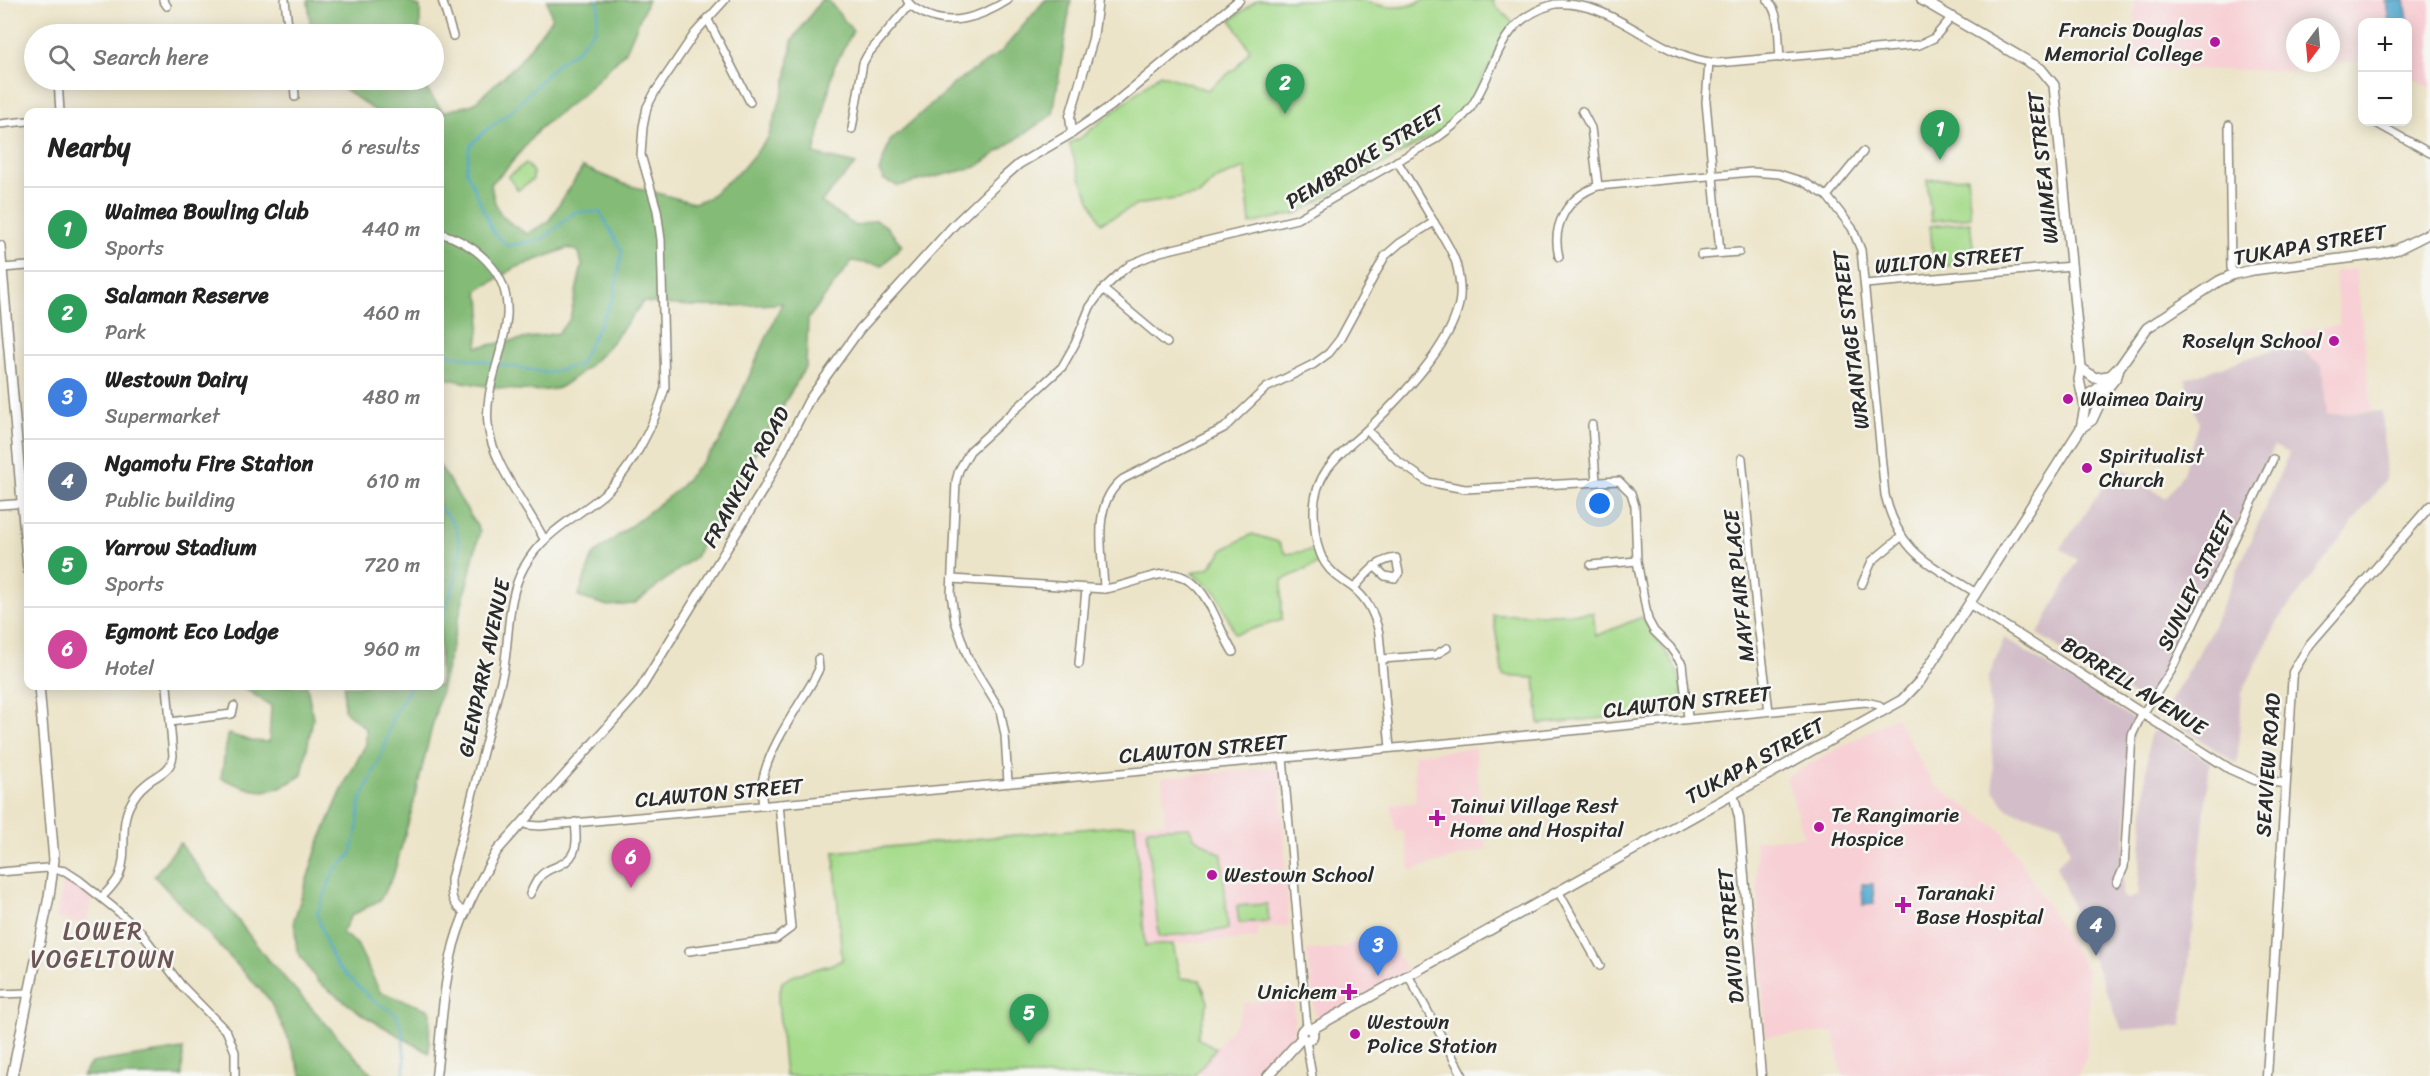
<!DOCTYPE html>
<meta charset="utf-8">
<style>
:root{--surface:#fff;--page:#f2f2f2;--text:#222;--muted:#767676;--line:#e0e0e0;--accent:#d93025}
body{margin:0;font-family:Sriracha,sans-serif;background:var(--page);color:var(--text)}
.controls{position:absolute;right:18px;top:18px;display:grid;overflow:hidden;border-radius:12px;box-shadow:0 3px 15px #0003}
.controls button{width:54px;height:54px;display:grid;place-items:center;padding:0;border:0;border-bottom:2px solid var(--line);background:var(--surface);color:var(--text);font:30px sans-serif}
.compass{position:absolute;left:2286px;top:18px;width:54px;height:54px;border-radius:50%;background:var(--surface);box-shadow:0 3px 15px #0003;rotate:196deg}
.you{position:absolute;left:1600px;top:504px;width:21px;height:21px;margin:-15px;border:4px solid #fff;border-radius:50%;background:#1a73e8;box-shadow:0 0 0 9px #1a73e833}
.badge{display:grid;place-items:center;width:39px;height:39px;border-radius:50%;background:var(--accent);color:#fff;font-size:20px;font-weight:700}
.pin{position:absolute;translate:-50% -50px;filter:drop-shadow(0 2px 3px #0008)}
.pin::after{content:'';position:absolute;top:32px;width:21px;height:18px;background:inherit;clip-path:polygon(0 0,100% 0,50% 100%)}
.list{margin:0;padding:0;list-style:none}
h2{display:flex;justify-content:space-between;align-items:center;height:78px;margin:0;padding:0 24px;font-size:26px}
h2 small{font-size:20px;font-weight:400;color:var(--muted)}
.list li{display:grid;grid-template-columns:39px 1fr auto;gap:18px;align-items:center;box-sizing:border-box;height:84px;padding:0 24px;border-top:2px solid var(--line)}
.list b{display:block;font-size:22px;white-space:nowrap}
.list p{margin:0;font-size:20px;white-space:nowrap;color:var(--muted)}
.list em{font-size:20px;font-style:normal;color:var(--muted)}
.icon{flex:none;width:33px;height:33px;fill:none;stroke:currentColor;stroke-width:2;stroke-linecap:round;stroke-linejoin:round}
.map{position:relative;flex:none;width:2430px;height:1076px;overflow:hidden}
.search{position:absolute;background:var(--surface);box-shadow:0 3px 15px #0003;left:24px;top:24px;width:420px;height:66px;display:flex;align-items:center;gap:15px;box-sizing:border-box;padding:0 21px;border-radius:33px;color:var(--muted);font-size:22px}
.panel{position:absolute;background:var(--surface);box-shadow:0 3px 15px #0003;left:24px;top:108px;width:420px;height:582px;border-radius:12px}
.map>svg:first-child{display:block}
.built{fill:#f7cfd4;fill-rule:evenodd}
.industrial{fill:#d2bdc8}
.green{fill:#a6db8b;stroke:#68835b;stroke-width:1.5}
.forest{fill:#84bb77;stroke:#587351;stroke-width:1.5;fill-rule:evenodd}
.water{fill:#54aad0;stroke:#406a7e;stroke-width:1.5}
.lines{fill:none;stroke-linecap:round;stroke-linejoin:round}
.stream{stroke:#54aad0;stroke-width:2}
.minor-casing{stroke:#8c887a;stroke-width:10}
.tertiary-casing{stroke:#8c887a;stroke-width:11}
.secondary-casing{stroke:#8c887a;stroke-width:12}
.minor{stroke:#fff;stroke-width:7}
.tertiary{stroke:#fff;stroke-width:8}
.secondary{stroke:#fff;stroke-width:9}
.poi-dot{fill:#b5179e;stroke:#f6f6f2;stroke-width:2}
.labels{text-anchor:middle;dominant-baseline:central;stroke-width:5;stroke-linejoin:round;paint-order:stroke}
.poi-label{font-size:21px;fill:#2b2b2b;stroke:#f6f6f2;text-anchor:start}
.street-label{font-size:21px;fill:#2b2b2b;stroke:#f6f6f2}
.quarter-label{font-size:24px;letter-spacing:1.5px;fill:#6d5756;stroke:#f6f6f2}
</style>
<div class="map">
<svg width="2430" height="1076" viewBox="0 0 2430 1076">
<rect width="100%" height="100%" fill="#f6f6f2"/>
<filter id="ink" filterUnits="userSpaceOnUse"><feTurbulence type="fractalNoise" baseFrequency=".0167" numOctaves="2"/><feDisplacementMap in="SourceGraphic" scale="12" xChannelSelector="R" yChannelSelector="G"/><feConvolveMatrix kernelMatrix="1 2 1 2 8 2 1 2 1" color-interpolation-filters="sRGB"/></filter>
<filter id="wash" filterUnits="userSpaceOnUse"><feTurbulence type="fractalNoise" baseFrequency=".008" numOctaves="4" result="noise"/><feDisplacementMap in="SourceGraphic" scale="24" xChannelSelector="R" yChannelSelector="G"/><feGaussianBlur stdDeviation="1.35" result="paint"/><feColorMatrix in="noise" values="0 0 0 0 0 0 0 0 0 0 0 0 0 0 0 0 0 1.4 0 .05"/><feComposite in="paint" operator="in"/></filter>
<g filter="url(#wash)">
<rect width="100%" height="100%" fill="#ece4c8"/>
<!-- built -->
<g class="built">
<path d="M2135,0H2430V89L2408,74V22H2362V60L2291,71L2134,68ZM2295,27H2331V63H2295Z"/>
<path d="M2356,269L2372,411L2327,415L2322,367L2304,352L2302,330L2340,325L2334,271Z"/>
<path d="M1896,717L1933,784L2002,831L2087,970L2089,1015L2086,1058L2077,1076H1842L1834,1032L1765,1036L1755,840L1804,837L1786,777Z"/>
<path d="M1475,748L1484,836L1487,849L1410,870L1404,831L1395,830L1391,805L1416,802L1413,754Z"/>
<path d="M1280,767L1289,926L1258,928V938L1145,946L1135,824L1165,822L1162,777Z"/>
<path d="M68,878L92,896L86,925L56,918L64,879Z"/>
<path d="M1382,927L1407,971L1321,1018L1315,1016L1307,950L1343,948Z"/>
<path d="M1294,998V1030L1291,1039L1258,1076H1204L1198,1071L1238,1020L1244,1003Z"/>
</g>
<!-- industrial -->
<g class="industrial">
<path d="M2281,347L2304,352L2322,366L2327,415L2382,411L2386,479L2279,619L2242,693L2237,764L2165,716L2167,707L2209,635L2289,453L2274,446L2166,672L2146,699L2142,701L2038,634L2078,560L2061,548L2118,465L2166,499L2183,473L2199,423L2185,379Z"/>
<path d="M2004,638L2136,721L2131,748L2122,894L2124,898L2129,899L2138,895L2149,736L2156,728L2210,762L2182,1026L2122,1030L2056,866L2070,852L2061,824L2008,810L1994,790L1988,679Z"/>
</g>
<!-- green -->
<g class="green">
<path d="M1257,0H1363C1381,8 1405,11 1423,0H1494L1492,2L1513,23L1469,103L1450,125L1298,213L1250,224L1245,168L1214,180L1199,195L1137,205L1101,223L1081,180L1069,143L1079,139L1160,74L1207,90L1237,67L1250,50L1231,20Z"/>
<path d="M526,163L533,172V179L518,190L508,177Z"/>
<path d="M1967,177L1971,217L1931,221L1927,180Z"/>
<path d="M1970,222L1975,263L1934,267L1930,226Z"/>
<path d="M1252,534L1278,542L1286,554L1314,550L1320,563L1282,580V620L1235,634L1217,593L1192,573L1209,568L1224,549Z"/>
<path d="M1593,613L1596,636L1642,617C1651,635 1667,650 1676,669C1682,681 1681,697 1683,711L1539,724L1535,678L1503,676L1493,615Z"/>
<path d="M1135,824L1145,946L1173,944L1180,978L1200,980L1208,1002L1197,1038L1216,1048L1194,1076H785L778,1000L782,982C802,968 821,971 842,960L834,852Z"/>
<path d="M1189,827L1194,837L1222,855L1228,929L1159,937L1147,829Z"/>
<path d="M1267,904L1269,921L1239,923L1237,906Z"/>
</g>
<!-- forest -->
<g class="forest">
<path d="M308,0H405L420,7V34H311Z"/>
<path d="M547,0H648L626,51L583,94L539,129L508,167L491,184C495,213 502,219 527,234L548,222L583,167L624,184L694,203L708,198L742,169L768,138L785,86L792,41L821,0H828L853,31L834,67L814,154L856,164L821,202L856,226L876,220L886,226L902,245L882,266L852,261L808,319L806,366L695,557L634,604L608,606L578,597L593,555L677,490L719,443L782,303C733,308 692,308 643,302C621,331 601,360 571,380C566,383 561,388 555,389C524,395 471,384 440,377V112H377L331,80H420L443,112L473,104L519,62L552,18ZM568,248L579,252L582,265L570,319L558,333L477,347L482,307L477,291L515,268Z"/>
<path d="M1045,0H1071L1053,114L976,167L898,186L884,180L879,171L890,141L956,82L1001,52Z"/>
<path d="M440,466L480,531L411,813L393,877L380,900L351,916L342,933L357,944L380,992L430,1010L429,1053L363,1015L318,982L297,951L294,920L318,845L345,783L366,744V729L344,710V686H440Z"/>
<path d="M241,686H307L313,718L302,775C267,798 257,793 221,778L228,734L252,741L269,742L271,706Z"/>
<path d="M180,843L264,955L373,1076H302L285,1031L268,998L154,876Z"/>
<path d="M183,1049L182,1076H82L91,1063Z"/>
</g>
<!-- water -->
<g class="water">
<path d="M2386,0H2405L2411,42H2408V22H2389Z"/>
<path d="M1862,884H1873L1874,904L1863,905Z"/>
</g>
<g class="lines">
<!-- stream -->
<g class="stream">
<path d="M440,353L547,373L579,365L614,296L622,251L600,212H575L543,239L508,246L493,232L466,170L470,146L485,131L512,111L558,63L576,51L595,29L599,5L597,0"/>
<path d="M440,508C447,516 456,524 458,535C464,563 451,596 440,621"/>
<path d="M403,1076L405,1060L402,1030L396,1014L372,1000L337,966L328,948L317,914L334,871L351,855L358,826L360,802L384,749L392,718L411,686"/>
</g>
</g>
</g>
<g filter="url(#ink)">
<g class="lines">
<defs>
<g id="minor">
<path d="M163,0L167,6"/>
<path d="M285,0L289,34"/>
<path d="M442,0L453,36"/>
<path d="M907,0C910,6 915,9 921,12C949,29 983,16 1008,0"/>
<path d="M1768,0C1781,16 1778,39 1780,58"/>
<path d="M707,18L750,102"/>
<path d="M1709,62L1706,102L1720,252"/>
<path d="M58,80L60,112"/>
<path d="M294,80L295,97"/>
<path d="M1582,111L1591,128L1598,186"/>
<path d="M2374,122L2430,153"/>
<path d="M0,124L28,121"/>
<path d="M2229,125L2231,268L2234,274"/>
<path d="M852,129L863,63L868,54L909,5"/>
<path d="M1827,196L1863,152"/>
<path d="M440,233C460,239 479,250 493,268C530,316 482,372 488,424C491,462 526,504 544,539"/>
<path d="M1701,255L1739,252"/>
<path d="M1559,257C1551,225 1567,197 1598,186L1752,172L1779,174L1804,182L1827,196L1852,228L1861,250L1885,495C1900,555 1929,563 1976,593"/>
<path d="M2,268L28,266"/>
<path d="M1865,284L2072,266"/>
<path d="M1103,289L1167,343"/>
<path d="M1592,425L1596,482"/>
<path d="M1367,430L1399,462L1428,482L1465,489L1619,481L1631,493L1635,506L1637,561L1648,620L1654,631L1670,647L1682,664L1688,718"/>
<path d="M1742,458L1756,608L1769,711"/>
<path d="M0,505L28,503"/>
<path d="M1591,565L1637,561"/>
<path d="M952,579L1104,589C1123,587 1139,579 1158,575C1205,565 1214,623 1233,652"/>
<path d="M1862,584L1872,561L1901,537"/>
<path d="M1354,588C1367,574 1376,560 1396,558L1399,573L1395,578L1385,576L1374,566"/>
<path d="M1104,589C1103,553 1090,504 1123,479L1224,428L1266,388L1314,364L1329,353L1340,339L1385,256L1400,243L1434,222"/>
<path d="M1382,659L1435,655L1447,648"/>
<path d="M1079,664L1086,589"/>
<path d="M170,722L232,714L234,706"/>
<path d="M1390,748L1379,633C1375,615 1367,598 1352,587C1342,580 1332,574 1325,563C1316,549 1314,527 1314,510C1315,469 1343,452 1370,427C1402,396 1449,348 1459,304C1462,291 1459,275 1456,263C1451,247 1441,234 1432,219C1421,200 1409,180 1397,161"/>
<path d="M1283,758L1307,1027"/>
<path d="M1008,783L1005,735L1000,710L968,658L955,621L951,594L956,481L959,470L970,451L1062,367L1075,344L1090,307L1103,289L1120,273L1131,264L1160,252L1297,219L1434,140C1448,130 1461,121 1471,107C1499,65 1496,20 1555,4C1618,0 1654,58 1718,63L1919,45L1934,38L1951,18"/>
<path d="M763,806C762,798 761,790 762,783C768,748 797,709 814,679L819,669L818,659"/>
<path d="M523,822L527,825L540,826L1416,746L1866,702L1879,705L1883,712"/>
<path d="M0,872L47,868L65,871L79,880L114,908L140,931L181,985L227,1032L235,1052V1076"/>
<path d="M2117,883L2124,867L2132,735L2140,718L2171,671L2273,459"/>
<path d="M1558,891L1600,966"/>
<path d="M530,894C534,886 538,875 547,871C551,868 556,867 560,865C579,856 577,840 575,822"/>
<path d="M102,897C108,891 115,884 119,876C129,853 118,825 131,803C134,797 140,789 145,785C156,774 170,774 173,756L167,686"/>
<path d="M466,913C451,905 451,895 451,879L503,673C510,638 506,599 524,567C543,532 576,518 604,494C632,470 655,423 665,388L661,240L657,210L641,155L643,127L647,107L655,92L695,33L725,0"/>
<path d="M689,951L776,939L791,928L779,804"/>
<path d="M1408,975L1463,1076"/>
<path d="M0,994L29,993"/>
<path d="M1306,1041L1312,1076"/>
</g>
<g id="tertiary">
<path d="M1072,133L1070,116L1093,39L1098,0"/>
<path d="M1970,604L2230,769L2255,780L2284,783"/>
<path d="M1733,794L1739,817L1761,1076"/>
<path d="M436,1076C441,1037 442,995 451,957C458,920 479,883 497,851L638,693L764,488L809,400L860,329L955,224L1003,178L1019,164L1072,133L1111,106L1239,0"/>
<path d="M2267,1076L2293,672L2310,644L2430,506"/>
</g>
<g id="secondary">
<path d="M1922,0L2041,69L2054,85L2081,368L2079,380L2085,407L2081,428"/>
<path d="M0,246L28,570"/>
<path d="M2081,368L2095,378L2108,376"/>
<path d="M2089,400L2090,393L2096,390L2118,368"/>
<circle cx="1307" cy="1034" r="6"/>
<path d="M1312,1029L1902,700L1920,681L2081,428L2092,420L2106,390L2117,376L2119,368L2147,328L2219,281L2234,274L2253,270L2380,254L2398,249L2430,233"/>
<path d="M12,1076L49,897L54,860L39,686"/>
<path d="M1268,1076L1301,1039"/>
</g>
</defs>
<!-- minor casing -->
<use href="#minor" class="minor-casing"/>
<!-- tertiary casing -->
<use href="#tertiary" class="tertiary-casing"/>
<!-- secondary casing -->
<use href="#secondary" class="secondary-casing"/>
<!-- minor -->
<use href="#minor" class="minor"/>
<!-- tertiary -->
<use href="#tertiary" class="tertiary"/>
<!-- secondary -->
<use href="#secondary" class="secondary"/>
</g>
</g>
<!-- markers -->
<g class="poi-dot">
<circle cx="2215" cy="42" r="6"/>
<circle cx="2334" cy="341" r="6"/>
<circle cx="2068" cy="399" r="6"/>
<circle cx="2087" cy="468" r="6"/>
<path d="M1434 809h6v6h6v6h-6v6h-6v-6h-6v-6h6z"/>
<circle cx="1819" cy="827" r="6"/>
<circle cx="1212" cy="875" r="6"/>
<path d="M1900 896h6v6h6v6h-6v6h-6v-6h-6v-6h6z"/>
<path d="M1346 983h6v6h6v6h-6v6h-6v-6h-6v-6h6z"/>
<circle cx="1355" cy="1034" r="6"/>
</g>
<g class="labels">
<!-- poi labels -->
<g class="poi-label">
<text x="2203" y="30" text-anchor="end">Francis Douglas<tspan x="2203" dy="24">Memorial College</tspan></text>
<text x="2322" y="341" text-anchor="end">Roselyn School</text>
<text x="2080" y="399">Waimea Dairy</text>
<text x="2099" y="456">Spiritualist<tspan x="2099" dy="24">Church</tspan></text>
<text x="1450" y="806">Tainui Village Rest<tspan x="1450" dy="24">Home and Hospital</tspan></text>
<text x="1831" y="815">Te Rangimarie<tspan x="1831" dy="24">Hospice</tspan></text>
<text x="1224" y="875">Westown School</text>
<text x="1916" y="893">Taranaki<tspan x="1916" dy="24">Base Hospital</tspan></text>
<text x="1337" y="992" text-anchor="end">Unichem</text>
<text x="1367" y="1022">Westown<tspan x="1367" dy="24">Police Station</tspan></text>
</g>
<!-- street labels -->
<g class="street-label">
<text transform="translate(1365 157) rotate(-31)">PEMBROKE STREET</text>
<text transform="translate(2043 168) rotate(-96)">WAIMEA STREET</text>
<text transform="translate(2310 245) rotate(-10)">TUKAPA STREET</text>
<text transform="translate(1949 260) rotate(-5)">WILTON STREET</text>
<text transform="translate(1851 340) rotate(-97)">WRANTAGE STREET</text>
<text transform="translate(746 477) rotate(-61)">FRANKLEY ROAD</text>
<text transform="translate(2196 581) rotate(-64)">SUNLEY STREET</text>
<text transform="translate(1739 586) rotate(-96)">MAYFAIR PLACE</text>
<text transform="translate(484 668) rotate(-78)">GLENPARK AVENUE</text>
<text transform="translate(2134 686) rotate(32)">BORRELL AVENUE</text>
<text transform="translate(1687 702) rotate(-6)">CLAWTON STREET</text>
<text transform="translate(1203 749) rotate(-5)">CLAWTON STREET</text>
<text transform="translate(1755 761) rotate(-29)">TUKAPA STREET</text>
<text transform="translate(2268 765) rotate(-86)">SEAVIEW ROAD</text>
<text transform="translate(719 793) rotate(-5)">CLAWTON STREET</text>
<text transform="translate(1731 936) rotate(-95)">DAVID STREET</text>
</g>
<!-- quarter labels -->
<g class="quarter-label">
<text x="103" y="931">LOWER<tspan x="103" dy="28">VOGELTOWN</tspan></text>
</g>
</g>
</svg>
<div class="controls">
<button>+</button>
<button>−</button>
</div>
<svg class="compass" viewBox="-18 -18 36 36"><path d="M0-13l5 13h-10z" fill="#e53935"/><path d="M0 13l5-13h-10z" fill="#767676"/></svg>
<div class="you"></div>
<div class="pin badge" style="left:1940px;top:160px;background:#2e9e5b">1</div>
<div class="pin badge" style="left:1285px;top:114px;background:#2e9e5b">2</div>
<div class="pin badge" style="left:1378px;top:976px;background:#3f7fe0">3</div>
<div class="pin badge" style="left:2096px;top:956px;background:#5c6f8a">4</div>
<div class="pin badge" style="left:1029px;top:1044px;background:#2e9e5b">5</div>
<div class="pin badge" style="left:631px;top:888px;background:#d1479c">6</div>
<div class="search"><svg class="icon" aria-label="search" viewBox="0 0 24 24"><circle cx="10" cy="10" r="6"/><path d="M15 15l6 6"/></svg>Search here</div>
<section class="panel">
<h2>Nearby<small>6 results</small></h2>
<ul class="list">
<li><span class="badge" style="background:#2e9e5b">1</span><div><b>Waimea Bowling Club</b><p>Sports</p></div><em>440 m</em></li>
<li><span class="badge" style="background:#2e9e5b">2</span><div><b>Salaman Reserve</b><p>Park</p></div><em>460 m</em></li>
<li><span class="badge" style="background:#3f7fe0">3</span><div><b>Westown Dairy</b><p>Supermarket</p></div><em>480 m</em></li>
<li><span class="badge" style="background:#5c6f8a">4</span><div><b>Ngamotu Fire Station</b><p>Public building</p></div><em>610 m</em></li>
<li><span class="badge" style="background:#2e9e5b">5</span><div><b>Yarrow Stadium</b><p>Sports</p></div><em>720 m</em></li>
<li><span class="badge" style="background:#d1479c">6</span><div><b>Egmont Eco Lodge</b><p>Hotel</p></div><em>960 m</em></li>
</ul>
</section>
</div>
